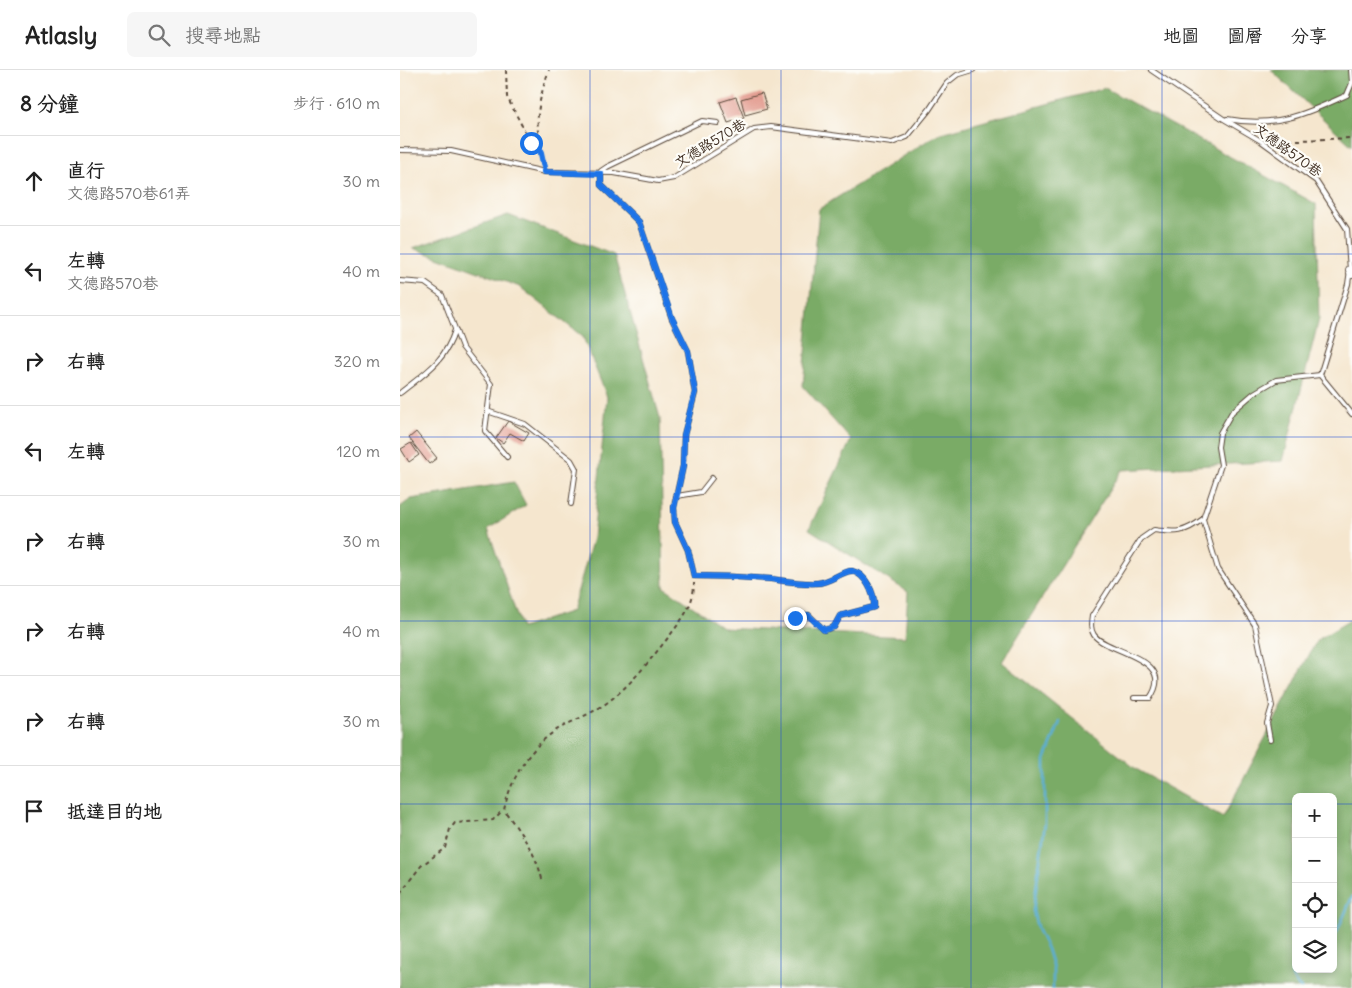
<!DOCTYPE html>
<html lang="zh-TW">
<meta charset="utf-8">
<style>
:root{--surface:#fff;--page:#f6f6f6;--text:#222;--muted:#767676;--line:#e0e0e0}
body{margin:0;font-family:Delius,"LXGW WenKai TC",sans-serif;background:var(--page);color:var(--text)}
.controls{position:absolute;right:15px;bottom:15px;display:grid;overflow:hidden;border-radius:8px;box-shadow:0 2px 8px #0003}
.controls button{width:45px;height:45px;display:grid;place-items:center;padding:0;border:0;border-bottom:1px solid var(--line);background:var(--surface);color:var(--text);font:25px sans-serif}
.stop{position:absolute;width:15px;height:15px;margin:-11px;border:4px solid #1a73e8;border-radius:50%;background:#fff}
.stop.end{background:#1a73e8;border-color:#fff;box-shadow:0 1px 5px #0008}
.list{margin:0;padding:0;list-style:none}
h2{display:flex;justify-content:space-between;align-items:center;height:65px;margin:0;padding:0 20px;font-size:21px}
h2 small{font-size:16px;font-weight:400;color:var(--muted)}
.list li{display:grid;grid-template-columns:32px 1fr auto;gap:15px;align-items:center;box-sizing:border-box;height:90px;padding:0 20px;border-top:1px solid var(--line)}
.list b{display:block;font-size:19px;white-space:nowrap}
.list p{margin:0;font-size:16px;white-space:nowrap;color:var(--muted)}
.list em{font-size:16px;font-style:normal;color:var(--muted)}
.icon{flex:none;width:28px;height:28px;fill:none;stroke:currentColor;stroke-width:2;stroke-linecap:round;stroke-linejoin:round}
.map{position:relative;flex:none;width:952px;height:918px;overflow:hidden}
header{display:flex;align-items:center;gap:30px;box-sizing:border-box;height:70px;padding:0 25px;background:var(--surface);border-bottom:1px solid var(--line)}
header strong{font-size:24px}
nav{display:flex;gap:28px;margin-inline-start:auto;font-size:18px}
.search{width:350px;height:45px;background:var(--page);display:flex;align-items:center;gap:12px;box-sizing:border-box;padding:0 18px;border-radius:8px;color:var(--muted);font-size:19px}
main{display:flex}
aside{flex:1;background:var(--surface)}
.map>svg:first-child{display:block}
.forest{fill:#7aab66;stroke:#5a6a42;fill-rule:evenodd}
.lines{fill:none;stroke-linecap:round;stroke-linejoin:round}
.stream{stroke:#5aafd6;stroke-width:2.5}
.building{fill:#df8d80}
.lane-casing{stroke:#574638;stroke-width:6}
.street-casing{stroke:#574638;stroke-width:10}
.path{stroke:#574638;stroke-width:2;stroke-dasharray:4 4;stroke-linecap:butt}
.lane{stroke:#fff;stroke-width:4}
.street{stroke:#fff;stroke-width:8}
.route{stroke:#1a73e8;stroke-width:6}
.grid{fill:none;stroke:#1d4ed8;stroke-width:1;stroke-opacity:0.55}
.labels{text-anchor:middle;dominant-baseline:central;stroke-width:4.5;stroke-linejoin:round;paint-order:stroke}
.street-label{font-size:14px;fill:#3b2a1e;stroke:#fdfcf7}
</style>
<header>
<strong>Atlasly</strong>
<div class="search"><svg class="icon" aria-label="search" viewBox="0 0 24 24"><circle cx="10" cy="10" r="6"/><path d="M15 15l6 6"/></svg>搜尋地點</div>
<nav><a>地圖</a><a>圖層</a><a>分享</a></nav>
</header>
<main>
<aside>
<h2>8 分鐘<small>步行 · 610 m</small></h2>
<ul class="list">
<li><svg class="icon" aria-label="ahead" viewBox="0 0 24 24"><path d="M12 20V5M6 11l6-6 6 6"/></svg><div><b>直行</b><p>文德路570巷61弄</p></div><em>30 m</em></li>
<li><svg class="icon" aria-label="left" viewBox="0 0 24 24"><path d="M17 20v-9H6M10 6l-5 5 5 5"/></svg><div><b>左轉</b><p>文德路570巷</p></div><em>40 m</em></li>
<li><svg class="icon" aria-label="right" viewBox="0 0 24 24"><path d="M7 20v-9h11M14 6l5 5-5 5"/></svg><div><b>右轉</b></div><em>320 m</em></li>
<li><svg class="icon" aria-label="left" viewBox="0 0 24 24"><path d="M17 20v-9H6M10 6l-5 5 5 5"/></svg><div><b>左轉</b></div><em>120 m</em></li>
<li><svg class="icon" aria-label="right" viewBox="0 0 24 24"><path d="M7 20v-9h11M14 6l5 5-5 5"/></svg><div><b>右轉</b></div><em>30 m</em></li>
<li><svg class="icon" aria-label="right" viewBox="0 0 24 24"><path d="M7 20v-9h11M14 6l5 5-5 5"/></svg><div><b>右轉</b></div><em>40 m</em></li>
<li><svg class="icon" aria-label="right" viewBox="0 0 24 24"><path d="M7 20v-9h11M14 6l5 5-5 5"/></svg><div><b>右轉</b></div><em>30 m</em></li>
<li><svg class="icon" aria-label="arrive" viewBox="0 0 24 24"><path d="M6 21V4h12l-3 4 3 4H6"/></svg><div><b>抵達目的地</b></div></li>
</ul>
</aside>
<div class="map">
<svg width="952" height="918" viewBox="0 0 952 918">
<rect width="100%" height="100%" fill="#fdfcf7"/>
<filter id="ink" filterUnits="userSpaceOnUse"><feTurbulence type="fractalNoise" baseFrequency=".02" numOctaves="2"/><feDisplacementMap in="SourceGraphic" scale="10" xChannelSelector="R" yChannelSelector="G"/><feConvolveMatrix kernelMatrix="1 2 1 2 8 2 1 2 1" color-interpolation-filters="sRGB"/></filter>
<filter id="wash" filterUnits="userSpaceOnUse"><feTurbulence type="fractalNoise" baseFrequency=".0096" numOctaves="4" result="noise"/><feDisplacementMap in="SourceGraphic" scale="20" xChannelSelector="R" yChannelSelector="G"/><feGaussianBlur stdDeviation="1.12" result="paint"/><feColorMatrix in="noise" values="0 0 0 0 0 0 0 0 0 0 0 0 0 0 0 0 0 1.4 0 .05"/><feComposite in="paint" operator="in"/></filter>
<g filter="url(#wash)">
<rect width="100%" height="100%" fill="#f5e6ce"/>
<!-- forest -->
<g class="forest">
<path d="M871,0H952V76Z"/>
<path d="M705,18L916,134L919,249L883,391L722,400L602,592L736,699L823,748L917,570L952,549V918H0V437L11,429L114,412L126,435L88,459L121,558L172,541L193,468L207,327L183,267L120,217L13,178L108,145L214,185L260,348L264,517L324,558L505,567L508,522L409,459L451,370L403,316L419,139L538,64ZM896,727H933V899H896Z"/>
</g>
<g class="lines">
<!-- stream -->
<g class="stream">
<path d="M933,871L952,827"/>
<path d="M896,888C889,899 890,910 901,918"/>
<path d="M653,918V898L647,879L638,861L633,841L645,753V690L660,652"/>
</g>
</g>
<g id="blocks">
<!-- building -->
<g class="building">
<path d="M362,23L367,39L345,45L341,29Z"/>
<path d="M336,27L344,48L328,53L320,32Z"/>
<path d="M108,351L129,363L124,371L110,363L103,373L96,368Z"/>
<path d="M16,362L37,388L29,394L9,368Z"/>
<path d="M11,373L19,385L9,392L1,379Z"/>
</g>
</g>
</g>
<g filter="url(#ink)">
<use href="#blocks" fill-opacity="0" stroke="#574638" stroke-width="1"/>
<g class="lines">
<defs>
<g id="lane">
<path d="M751,0L822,48L861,71L916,111L947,159L950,200L948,214L920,305L876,310L854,323L832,342L820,363L818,377L821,395L803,449L818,499L855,555L872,636L867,653L870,670"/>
<path d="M827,49C875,58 904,45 947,25L952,13L951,0"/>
<path d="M318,53L302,51L207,97L201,101V115L239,152L272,249L288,281L295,323L284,365L283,396L274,437L275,452L288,480L294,506C320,506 345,507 371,509C386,511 402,514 417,513C429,513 444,500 452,501C466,504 475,524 474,537L440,546L434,557L424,560L409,545L395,548"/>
<path d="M0,80L51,81L145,102L214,103L258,111L274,108L354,59L371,57L492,73L507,67L529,40L547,13L557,5L573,0"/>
<path d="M0,211L25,213L42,225L62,277L91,314L85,361L107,387"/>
<path d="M920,305L952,344"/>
<path d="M0,323C25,303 45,292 55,260"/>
<path d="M87,341L125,354L171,390L176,399L171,434"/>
<path d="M277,426L301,422L312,408"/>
<path d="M734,628H750C778,587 706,583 694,565C690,559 691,553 692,546L741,469L754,460C777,463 784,463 803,449"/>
</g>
<path id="street" d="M950,200L952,204"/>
</defs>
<!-- lane casing -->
<use href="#lane" class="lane-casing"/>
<!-- street casing -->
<use href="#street" class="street-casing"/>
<!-- path -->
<g class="path">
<path d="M106,0L107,27L131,73L140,79"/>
<path d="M873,71L952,68"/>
<path d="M144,95C134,56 136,37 149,0"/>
<path d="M142,809C136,782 119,761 104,740C111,707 131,675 160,658C178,648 198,641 213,628C234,611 250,590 267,569C281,551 294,536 294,513"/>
<path d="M0,823L21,796L45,778L50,759L55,753L93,750L103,740"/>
</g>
<!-- lane -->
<use href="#lane" class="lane"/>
<!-- street -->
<use href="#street" class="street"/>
</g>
</g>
<g class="lines" filter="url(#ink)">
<!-- route -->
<path class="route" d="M131,73L140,79L145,102L201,104V115L239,152L272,248L288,281L295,322L284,365L283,396L274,438L275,452L288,480L294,506C320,506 345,507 371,509C386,511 402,514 417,513C429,513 444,500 452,501C466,504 475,524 474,537L440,546L434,557L424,560L408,545L395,548"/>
</g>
<!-- grid -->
<path class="grid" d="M190,0V918M381,0V918M571,0V918M762,0V918M0,184H952M0,367H952M0,551H952M0,734H896M933,734H952"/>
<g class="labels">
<!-- street labels -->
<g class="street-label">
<text transform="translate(310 73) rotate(-31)">文德路570巷</text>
<text transform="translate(888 80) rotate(36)">文德路570巷</text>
</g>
</g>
</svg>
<div class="controls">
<button>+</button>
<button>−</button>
<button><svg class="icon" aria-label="locate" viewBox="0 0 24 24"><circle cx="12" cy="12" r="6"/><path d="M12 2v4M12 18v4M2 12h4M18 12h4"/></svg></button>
<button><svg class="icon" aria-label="layers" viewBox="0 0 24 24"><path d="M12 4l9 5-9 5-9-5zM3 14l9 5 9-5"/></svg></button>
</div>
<div class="stop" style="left:131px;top:73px"></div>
<div class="stop end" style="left:395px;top:548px"></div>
</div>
</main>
